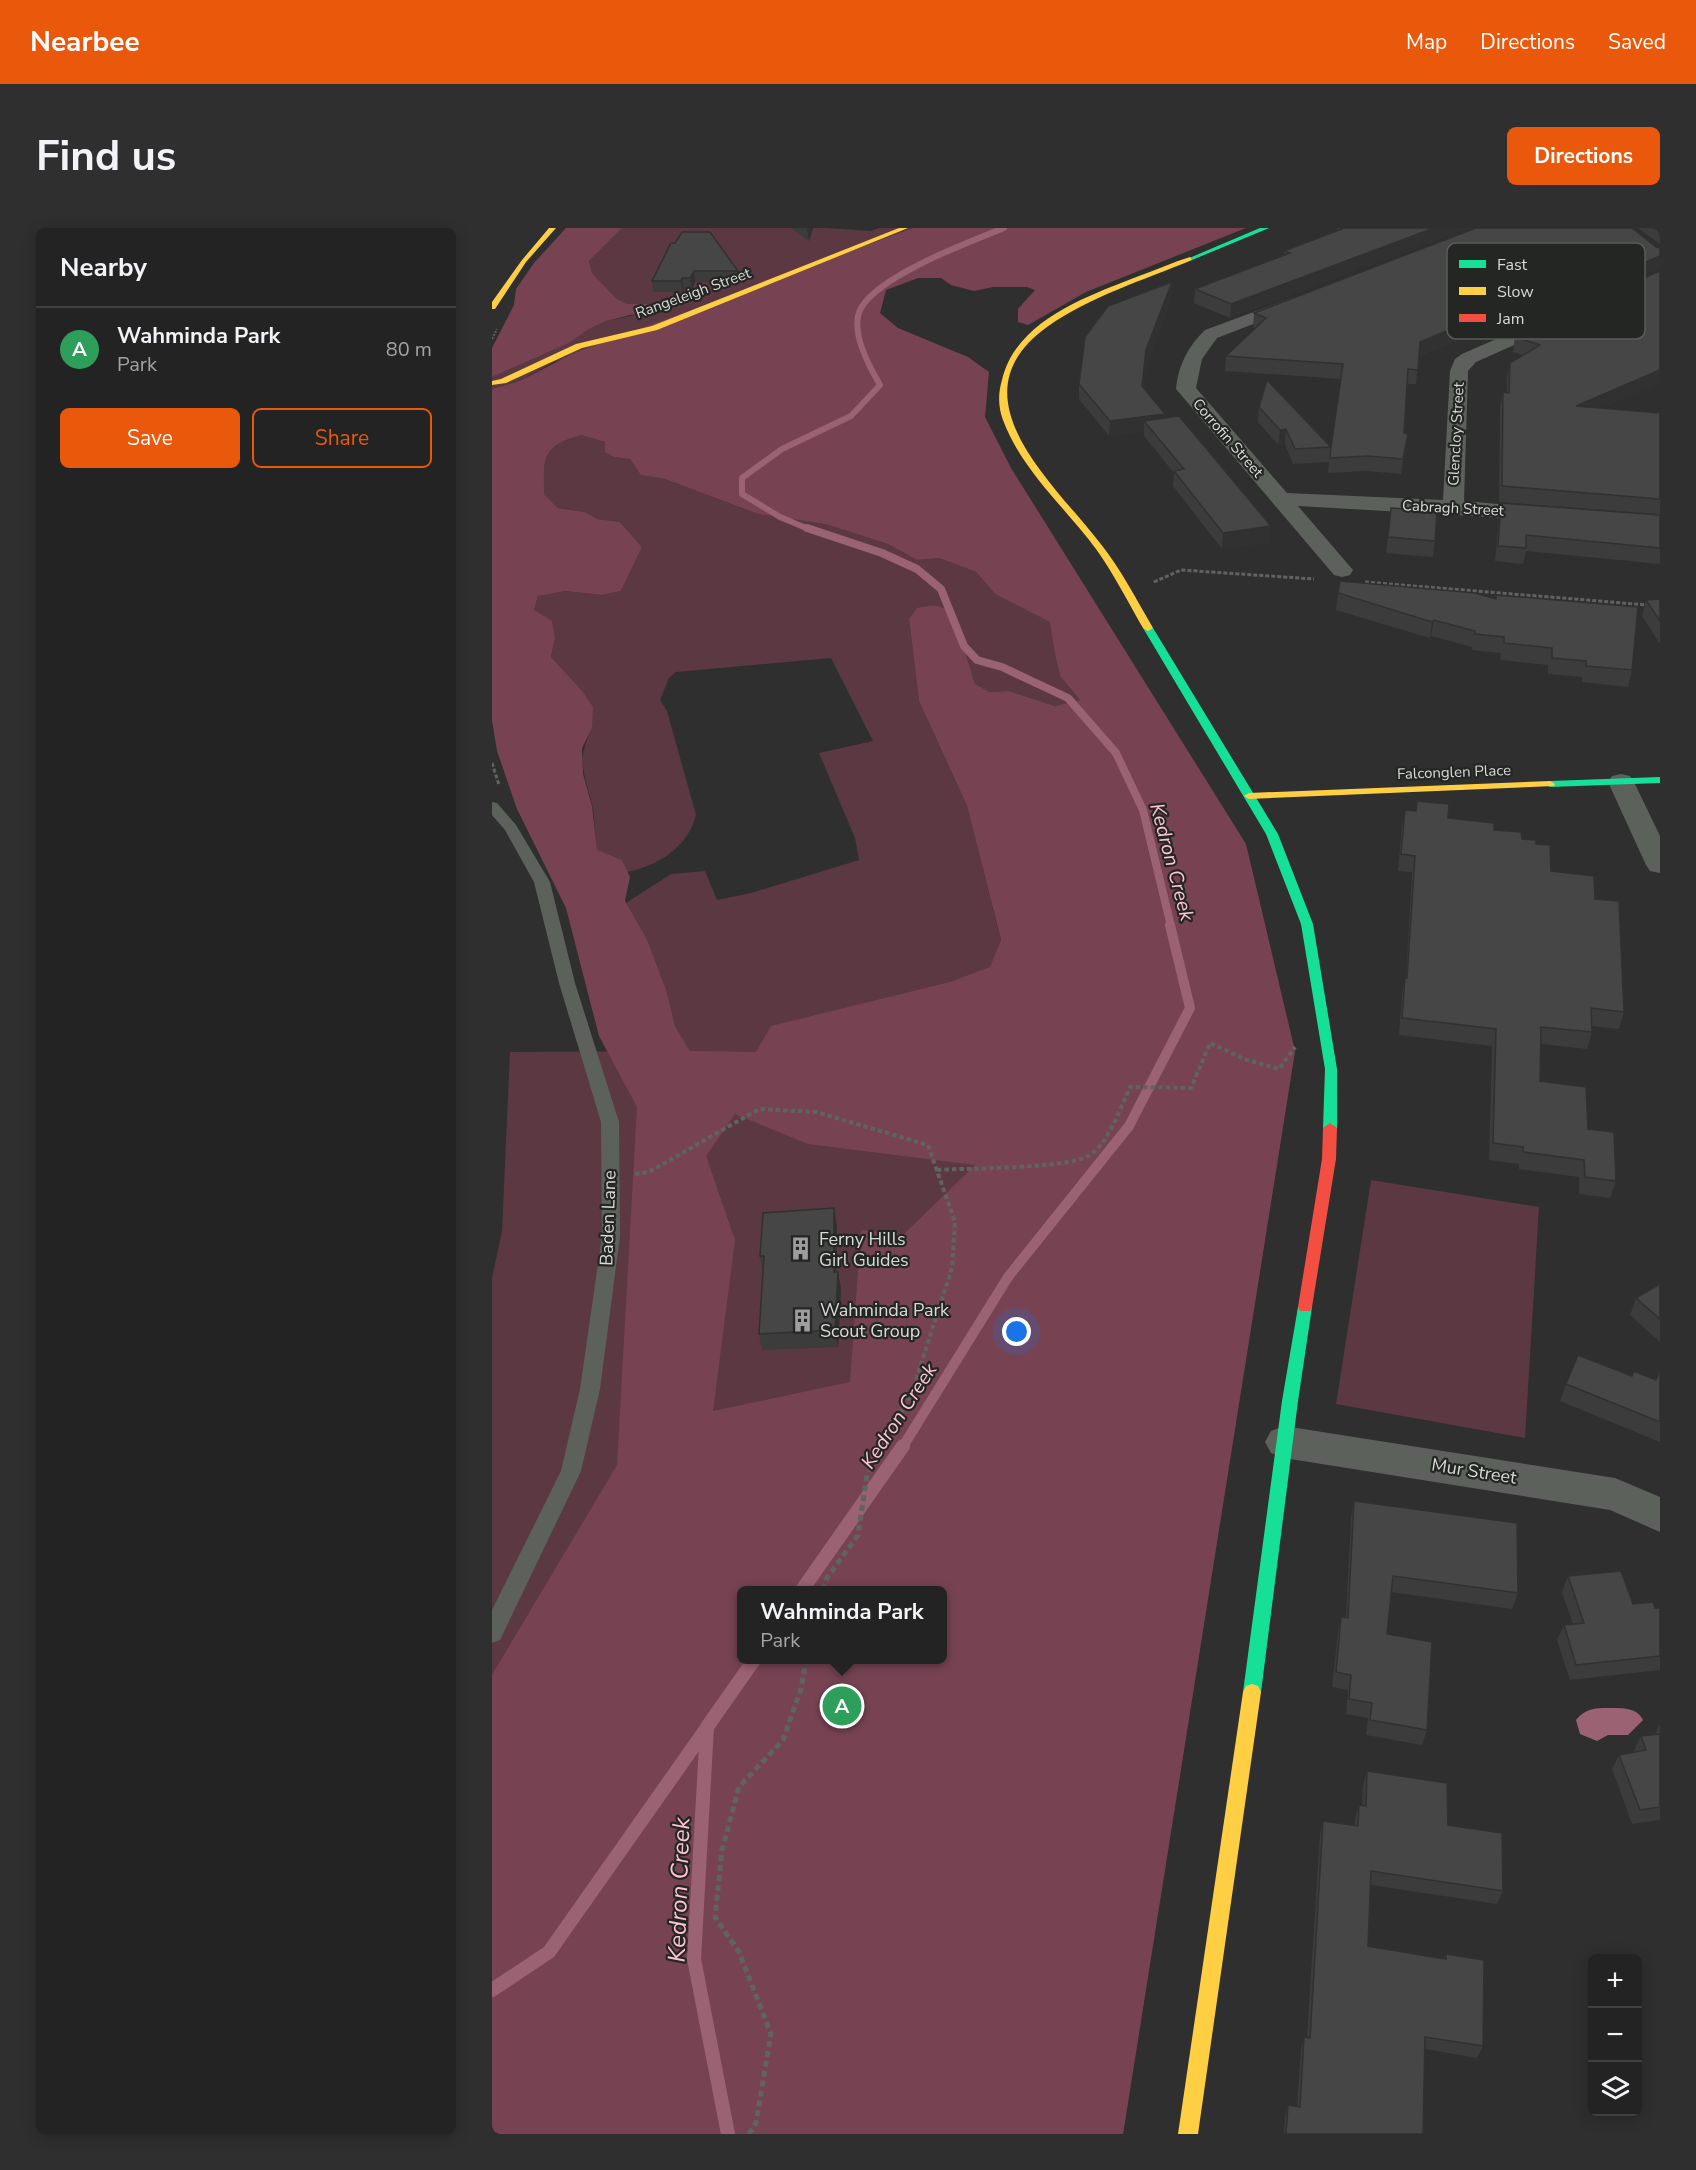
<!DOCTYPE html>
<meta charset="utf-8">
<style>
:root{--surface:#232323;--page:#2f2f30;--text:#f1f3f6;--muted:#a3a4a6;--line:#404041;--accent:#ea580c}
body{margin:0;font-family:"Nunito Sans",sans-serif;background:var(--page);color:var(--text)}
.controls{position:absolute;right:18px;bottom:18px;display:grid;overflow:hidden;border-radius:9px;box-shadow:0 3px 15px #0003}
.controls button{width:54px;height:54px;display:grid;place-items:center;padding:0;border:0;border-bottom:2px solid var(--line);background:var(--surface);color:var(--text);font:30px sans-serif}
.you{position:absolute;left:525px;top:1104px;width:21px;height:21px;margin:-15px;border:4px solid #fff;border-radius:50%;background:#1a73e8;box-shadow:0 0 0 9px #1a73e833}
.badge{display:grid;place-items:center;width:39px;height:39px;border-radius:50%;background:var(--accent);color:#fff;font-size:20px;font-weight:700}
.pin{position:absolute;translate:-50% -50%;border:3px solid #fff;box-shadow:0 2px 6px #0006}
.popup{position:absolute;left:245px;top:1358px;width:210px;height:78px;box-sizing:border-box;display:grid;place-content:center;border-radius:9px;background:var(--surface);filter:drop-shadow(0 2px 4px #0005);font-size:20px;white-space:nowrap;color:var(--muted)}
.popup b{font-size:22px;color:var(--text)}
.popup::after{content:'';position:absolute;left:50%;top:100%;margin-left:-12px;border:12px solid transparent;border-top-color:var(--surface)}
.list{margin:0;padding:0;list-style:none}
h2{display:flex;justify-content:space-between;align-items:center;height:78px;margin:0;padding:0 24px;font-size:26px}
h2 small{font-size:20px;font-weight:400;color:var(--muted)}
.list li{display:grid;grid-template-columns:39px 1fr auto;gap:18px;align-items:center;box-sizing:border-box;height:84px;padding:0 24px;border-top:2px solid var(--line)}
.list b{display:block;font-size:22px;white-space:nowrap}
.list p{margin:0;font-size:20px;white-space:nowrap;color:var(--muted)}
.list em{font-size:20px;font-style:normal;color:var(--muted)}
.actions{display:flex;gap:12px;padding:18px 24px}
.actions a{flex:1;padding:14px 0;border:2px solid var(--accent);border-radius:9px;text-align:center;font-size:21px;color:var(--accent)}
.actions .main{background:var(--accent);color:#fff}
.icon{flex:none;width:33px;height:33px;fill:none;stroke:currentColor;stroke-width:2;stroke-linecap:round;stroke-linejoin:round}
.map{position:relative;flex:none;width:1168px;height:1906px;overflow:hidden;border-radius:9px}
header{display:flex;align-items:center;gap:36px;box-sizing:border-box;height:84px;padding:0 30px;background:var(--accent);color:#fff}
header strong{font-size:28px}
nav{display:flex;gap:33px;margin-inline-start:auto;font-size:21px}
.intro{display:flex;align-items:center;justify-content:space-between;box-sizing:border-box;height:144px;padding:0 36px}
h1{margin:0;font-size:42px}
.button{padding:15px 27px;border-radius:9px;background:var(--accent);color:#fff;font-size:21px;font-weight:700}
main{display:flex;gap:36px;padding:0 36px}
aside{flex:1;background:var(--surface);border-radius:9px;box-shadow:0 3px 15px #0003}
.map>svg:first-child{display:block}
.green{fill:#5c3843;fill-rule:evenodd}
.forest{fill:#774353;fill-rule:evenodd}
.water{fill:#9b6273}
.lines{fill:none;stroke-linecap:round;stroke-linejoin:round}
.stream-far3{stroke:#9b6273;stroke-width:6}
.stream-far2{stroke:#9b6273;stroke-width:8}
.stream-far1{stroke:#9b6273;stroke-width:10}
.stream{stroke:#9b6273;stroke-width:14}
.path-far3{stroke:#60645f;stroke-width:2;stroke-dasharray:2 1.5;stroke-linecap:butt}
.path-far2{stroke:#60645f;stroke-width:3;stroke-dasharray:4 2;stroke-linecap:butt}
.path-far1{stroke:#60645f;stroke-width:4;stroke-dasharray:4.5 3;stroke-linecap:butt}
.path{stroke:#60645f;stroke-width:5;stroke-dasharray:6 4;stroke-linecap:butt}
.lane{fill:#5d615b;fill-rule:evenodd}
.street{fill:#5d615b;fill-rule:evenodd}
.fast{fill:#16e098;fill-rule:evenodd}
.slow{fill:#ffcf43;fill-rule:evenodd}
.jam{fill:#f24e42;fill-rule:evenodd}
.wall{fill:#3b3c3b}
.shaded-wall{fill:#303130}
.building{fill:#454645;stroke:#303130;stroke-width:1.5}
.labels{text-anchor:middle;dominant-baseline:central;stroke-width:4.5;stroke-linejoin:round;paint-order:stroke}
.far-street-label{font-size:15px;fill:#d8dad8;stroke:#242624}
.street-label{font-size:18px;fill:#d8dad8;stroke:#242624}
.poi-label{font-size:18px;fill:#d8dad8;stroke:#242624;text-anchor:start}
.water-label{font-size:20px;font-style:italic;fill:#fec4d4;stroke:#242624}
.near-water-label{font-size:24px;font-style:italic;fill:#fec4d4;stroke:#242624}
.key{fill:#242624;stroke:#5a5c5a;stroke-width:1.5}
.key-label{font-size:16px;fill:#d8dad8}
</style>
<header>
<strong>Nearbee</strong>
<nav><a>Map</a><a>Directions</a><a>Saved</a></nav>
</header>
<div class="intro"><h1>Find us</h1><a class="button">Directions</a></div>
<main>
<aside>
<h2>Nearby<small></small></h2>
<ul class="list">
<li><span class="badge" style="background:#2e9e5b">A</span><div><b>Wahminda Park</b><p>Park</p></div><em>80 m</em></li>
</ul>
<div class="actions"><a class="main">Save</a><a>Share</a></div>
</aside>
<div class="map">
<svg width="1168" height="1906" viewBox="0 0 1168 1906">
<rect width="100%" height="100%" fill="#2f2f2f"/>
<!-- green -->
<g class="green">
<path d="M130,0H335L379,3L387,0H421L60,135L28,153L0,161V149L77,115L97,101L114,93L139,88L155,76H135L125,71L100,45L97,33Z"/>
<path d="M89,207L113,214L122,229L138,231L150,247L173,251L266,286L333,296L396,316L425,332L447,330L484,344L503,366L559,394L563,426L568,448L588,472L563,478L517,463L498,464L483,456L462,388L417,391L427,473L475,578L509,713L498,740L265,824L803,823L631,1906H0V1050L10,1003L18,824L198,823L183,798L175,764L155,711L134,675L179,646L213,643L225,672L259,665L367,632L363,610L327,525L381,513L339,430L184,444L177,450L168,472L175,483L204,587C196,619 166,638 135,644L130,632L105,623C103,607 103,591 100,576C92,543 84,534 100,500L70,443L59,429L63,410L42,382L46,368L74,363L110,367L129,363L150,319L128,294L105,291L93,284L66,280L52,266C52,228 49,219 89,207ZM250,1362H451V1432H250Z"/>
<path d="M879,952L1047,979L1033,1210L844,1176Z"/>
</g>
<!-- forest -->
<g class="forest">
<path d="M74,0H130L97,33L100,45L125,71L135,76H161L162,81L114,93L97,101L77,115L0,149V120L22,77L24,61L42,35Z"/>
<path d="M421,0H754L594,64L536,97L526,94V81L543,62L535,59H501L482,63L459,57L449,50H426L394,62L388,85L406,100L476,129L497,144L493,189L519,240L754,616L803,823L631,1906H0V1447L125,1237L145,879L107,808L74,680L25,581L5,523L0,492V161L28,153L80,126ZM89,207L113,214V224L122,229L138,231L149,247L173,251L266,286L333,296L396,316L425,332L447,330L484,344L503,366L558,394L563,426L568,448L588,472L563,478L517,463L498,464L483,456L462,388C451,376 440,377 425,380L417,391L427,473L475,578L509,712L498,739L458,754L279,798L264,824L198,823L183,798L175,764L155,711L133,673L138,649L130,632L105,622L100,578L91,546L90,520L100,500L101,479L90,463L59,429L63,410L60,393L42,382L46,368L74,363L110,367L129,363L150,319L128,294L105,291L93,284L66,280L52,266C52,228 49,219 89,207ZM243,886L316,916L483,937L412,1006L369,1002L358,1154L221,1183L243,1012L214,928ZM250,1362H451V1432H250Z"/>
</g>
<!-- water -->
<path class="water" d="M1122,1480C1133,1480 1146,1481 1151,1492L1136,1507H1116L1105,1513L1088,1506L1084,1492C1094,1479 1106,1480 1122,1480Z"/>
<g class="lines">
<!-- stream-far3 -->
<path class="stream-far3" d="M319,302L288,289L250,266V250L290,221L359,188L388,157C377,138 357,102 369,80C388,47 477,14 512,0"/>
<!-- stream-far2 -->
<path class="stream-far2" d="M315,300L390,325L425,341L449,361L472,418L485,432L510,439L576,470L624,525L651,582L679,698"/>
<!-- stream-far1 -->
<path class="stream-far1" d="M410,1220L516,1049L637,898L698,780L678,697"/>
<!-- stream -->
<g class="stream">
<path d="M310,1362L411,1218"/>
<path d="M0,1762L57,1724L214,1501"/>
<path d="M236,1906L202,1731L215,1499L262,1432"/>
</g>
<!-- path-far3 -->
<path class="path-far3" d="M0,111L5,101"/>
<!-- path-far2 -->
<g class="path-far2">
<path d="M662,354L689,342L822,351"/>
<path d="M873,354L1156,377"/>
<path d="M0,535L7,557"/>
</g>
<!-- path-far1 -->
<g class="path-far1">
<path d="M445,942C477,940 575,941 598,927C615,917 630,877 638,859L699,860L718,815L752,831L787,841L803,819"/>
<path d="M143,946L157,944L267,881L324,884L436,917L463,994L460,1040L420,1164L390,1220"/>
</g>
<!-- path -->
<g class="path">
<path d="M331,1362L335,1350L366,1307L375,1247L391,1218"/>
<path d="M257,1906L264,1895L279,1806L247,1724L223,1689L230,1622L247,1559L291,1512L309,1461L314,1432"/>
</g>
<!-- lane -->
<path class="lane" d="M0,574L5,575L24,597L58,654L83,755L127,894L128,1008L108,1161L89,1243L8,1412L0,1415V1382L69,1243L88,1161L110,1008L109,894L67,755L42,654L13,602L0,587Z"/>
<!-- street -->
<g class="street">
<path d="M802,69L808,70L811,74L808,78L725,110L710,131L704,160L795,265L951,272L958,143L963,131L970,126L1057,88H1069L1072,92L1069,96L984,134L976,143L972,273L1052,280L1060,281L1063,286L1060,291L1052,292L806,278L861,342L858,347L850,349L842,347L684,161C686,138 696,118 713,102Z"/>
<path d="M1129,546L1138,548L1142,554L1168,608V645L1158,643L1154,637L1116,554L1120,548Z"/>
<path d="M792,1198L1123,1250L1168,1269V1304L1118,1282L792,1230L779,1225L773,1214L779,1203Z"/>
</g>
<!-- fast -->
<g class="fast">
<path d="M768,0H777L700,32L695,31Z"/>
<path d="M656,397L661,400L786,606L821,696L845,841V900L843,903H833L831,900L833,841L809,696L774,606L651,400Z"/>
<path d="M1168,549V555L1058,559L1053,556L1058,553Z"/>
<path d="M813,1073L818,1075L820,1079L806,1173L769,1464L766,1470L760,1472L754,1470L751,1464L790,1173L806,1079L808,1075Z"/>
</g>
<!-- slow -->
<g class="slow">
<path d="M57,0H64L34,34L3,81H0V74L30,32Z"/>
<path d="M407,0H416L165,102L90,120L14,155L0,157V153L9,151L84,116L160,98Z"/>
<path d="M698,29L700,32C652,52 599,68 555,99C459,168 561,254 608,315C629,341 644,371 661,400L656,403L651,400C636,374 622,346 604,321C573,279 530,243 511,192C506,179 506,165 510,152C524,92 596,68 647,48C664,42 681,34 698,29Z"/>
<path d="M1058,553L1063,556L1062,558L757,571L752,568L757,565Z"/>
<path d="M760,1456L766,1458L769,1464L706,1906H686L751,1464L754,1458Z"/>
</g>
<!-- jam -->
<path class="jam" d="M838,895L845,900L844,931L820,1079L818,1083H808L806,1079L830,931L831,900Z"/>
</g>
<!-- wall -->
<g class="wall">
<path d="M299,0H321L317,13Z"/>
<path d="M845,0H976L738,90L702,75L703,61L792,27V23L845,3Z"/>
<path d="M1146,0H1168V16Z"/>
<path d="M179,15L246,43L247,54H203L200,61H192L191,64H161L160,53Z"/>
<path d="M1164,19L1168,20V40L1021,103V88L927,128L924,156H915L912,205L913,221L909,246L874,243L836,245L837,234L801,236L793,216L786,217L766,194L767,179L839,219L849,151L733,143L734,128L763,100L761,99L762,85Z"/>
<path d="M1168,43V155L1110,180L1168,185V336L1034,323L1031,336L1003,333L1007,291L1009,275L1165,286L1007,274L1008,179L1011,164L1015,165V149L1018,135L1031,127L1021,124L1023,107Z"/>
<path d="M680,68L654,137L651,159L673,190L778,314L730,321L681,258L682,245L652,208V203L617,208L587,171V156Z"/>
<path d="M899,280L943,313L941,329L894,325Z"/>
<path d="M846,365L1003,371L1004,367L1140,442L1136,459L1090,454V449L1056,446V437L1008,432L1009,425L980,422V419L939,408L938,410L844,382Z"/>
<path d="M1168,371V416L1150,388L1154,372Z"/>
<path d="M925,573L956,590L1002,602L1044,616L1059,643L1103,671L1132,784L1127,801L1100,798V804L1095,821L1049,816L1048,853L1096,901L1124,953L1118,970L1087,966V949L1027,941V936L997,932L1000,818L907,807L910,766L913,749L914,750L920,644L906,643L910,598L913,582L923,583Z"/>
<path d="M345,998L344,1044H346L349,1061L346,1119L270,1122L267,1106L271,1044L268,1028Z"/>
<path d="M1168,1056V1114L1138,1087L1144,1070Z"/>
<path d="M1168,1142V1214L1068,1173L1074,1156L1140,1148L1164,1152Z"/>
<path d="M862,1273L1026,1365L1020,1381L899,1364L895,1406L935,1502L930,1517L874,1507L876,1490L854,1486L856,1462L840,1459L846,1404L849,1389H854L859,1289Z"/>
<path d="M1076,1348L1141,1376L1163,1380H1168V1442L1078,1452L1065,1412L1072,1397L1081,1396L1070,1364Z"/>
<path d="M1168,1496V1592L1140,1596L1120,1541L1127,1527L1142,1524V1523L1149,1508L1163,1506Z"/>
<path d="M875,1543L956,1597L1011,1663L1005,1676L879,1657L876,1718L952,1730L954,1726L991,1818L985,1830L933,1821L931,1906H792L793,1888L796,1877L805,1879L809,1821L812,1809H815L828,1606L831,1593L863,1597V1591L867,1577L870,1578L871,1558Z"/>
</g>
<!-- shaded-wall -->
<g class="shaded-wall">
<path d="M315,0H321L317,13Z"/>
<path d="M942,0H976L738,90L739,76Z"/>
<path d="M1168,28V40L1021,103L1023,89Z"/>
<path d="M202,43L203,54L200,61L198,50Z"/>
<path d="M190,50L192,61L191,64L189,53Z"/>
<path d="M680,54V68L654,137L650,172V158L654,122Z"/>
<path d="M1023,74L1021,88L926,128L928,114Z"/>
<path d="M1168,142V155L1080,193L1084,178Z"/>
<path d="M673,186L672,201L652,193V203L617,208L618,193Z"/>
<path d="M794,201L793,216L786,217L788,202Z"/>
<path d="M779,298L778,314L730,321L731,305Z"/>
<path d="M942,392L939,408L938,410L940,394Z"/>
<path d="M342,980L345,998L344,1061L342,1044Z"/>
<path d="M346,1044L349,1061L346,1119L343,1102Z"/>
</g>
<!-- building -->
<g class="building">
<path d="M848,0H942L739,76L703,61L798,25L792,23L850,1Z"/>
<path d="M984,0H1140L1164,19L1168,20V28L1023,89V74L928,114L926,142L916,141L912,205L916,206L911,231L876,228L838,230L839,219L803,221L794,201L788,202L767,179L775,152L839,219L851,136L734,128L774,90L762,85Z"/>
<path d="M190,4H218L246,43H202L198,50H190L189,53H160L179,15H183Z"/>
<path d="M1168,43V142L1084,178L1168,185V271L1010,258L1011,164L1017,165L1018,135L1048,117L1023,109V107Z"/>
<path d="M680,54L654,122L650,158L673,186L618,193L587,156L593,109L616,78Z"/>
<path d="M687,188L779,298L731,305L682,243L692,241L652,193Z"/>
<path d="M1009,275L1168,287V320L1034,307V320L1006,318Z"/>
<path d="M899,280L945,283L943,313L896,309Z"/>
<path d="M848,353L983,365L1004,371V367L1146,379L1140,442L1094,438V433L1060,430V420L1012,415V409L983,406V403L942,392L940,394L846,365Z"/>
<path d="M1168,371V393L1154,372Z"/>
<path d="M925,573L957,576L956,590L1002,595V602L1029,604L1030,611L1044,612V616L1058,617L1059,643L1102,648L1103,671L1127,673L1132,784L1099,780L1100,804L1049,799L1048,853L1094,859L1096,901L1122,904L1124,953L1093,949L1092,932L1031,924V919L1001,915L1004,801L910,790L913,749L915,750L923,628L909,626L913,582L924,583Z"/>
<path d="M342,980V1044H346L343,1102L267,1106L272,1028H268L271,985Z"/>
<path d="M1168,1056V1091L1144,1070Z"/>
<path d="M1086,1127L1140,1148L1142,1143L1164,1152L1168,1142V1194L1074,1156Z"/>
<path d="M862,1273L1025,1295L1026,1365L901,1348L895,1406L940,1414L935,1502L878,1492L880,1475L857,1471L859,1447L844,1444L849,1389L856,1390Z"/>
<path d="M1129,1343L1141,1376L1161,1374L1163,1380H1168V1428L1084,1437L1072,1397L1092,1395L1076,1348Z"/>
<path d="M1168,1506V1579L1148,1582L1127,1527L1154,1522L1149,1508Z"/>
<path d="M875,1543L955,1555L956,1597L1010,1605L1011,1663L879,1643L876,1718L954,1731V1726L992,1732L991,1818L933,1809L931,1906H794L796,1877L808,1879L812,1809L818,1810L831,1593L866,1598L867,1577L874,1578Z"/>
</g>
<!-- icons -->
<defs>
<symbol id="building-bare" viewBox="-9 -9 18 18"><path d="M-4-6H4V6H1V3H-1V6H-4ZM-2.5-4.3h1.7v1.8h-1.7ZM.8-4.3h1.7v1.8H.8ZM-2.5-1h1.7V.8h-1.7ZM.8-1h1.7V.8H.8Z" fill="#9d9e9d" stroke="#242624" stroke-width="2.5" paint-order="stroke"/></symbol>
</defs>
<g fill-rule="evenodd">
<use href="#building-bare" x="292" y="1004" width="33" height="33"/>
<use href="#building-bare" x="294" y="1076" width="33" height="33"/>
</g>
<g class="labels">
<!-- far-street labels -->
<g class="far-street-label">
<text transform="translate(201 65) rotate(-20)">Rangeleigh Street</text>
<text transform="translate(964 206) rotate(-87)">Glencloy Street</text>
<text transform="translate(736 210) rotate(49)">Corrofin Street</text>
<text transform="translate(961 280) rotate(3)">Cabragh Street</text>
<text transform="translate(962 544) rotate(-2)">Falconglen Place</text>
</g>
<!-- street labels -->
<g class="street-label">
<text transform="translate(116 990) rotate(-88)">Baden Lane</text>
<text transform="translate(982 1243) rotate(9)">Mur Street</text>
</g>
<!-- poi labels -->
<g class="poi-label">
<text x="327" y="1011">Ferny Hills<tspan x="327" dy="21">Girl Guides</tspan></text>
<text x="328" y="1082">Wahminda Park<tspan x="328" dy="21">Scout Group</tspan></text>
</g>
<!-- water labels -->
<g class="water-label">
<text transform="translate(680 634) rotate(75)">Kedron Creek</text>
<text transform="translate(407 1188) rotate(-57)">Kedron Creek</text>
</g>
<!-- near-water labels -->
<g class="near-water-label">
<text transform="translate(187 1662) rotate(-88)">Kedron Creek</text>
</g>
</g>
<!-- legend -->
<rect x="955" y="15" width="198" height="96" rx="9" class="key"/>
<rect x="967" y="32" width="27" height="8" fill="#16e098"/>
<rect x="967" y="59" width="27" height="8" fill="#ffcf43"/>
<rect x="967" y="86" width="27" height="8" fill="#f24e42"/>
<g class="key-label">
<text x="1005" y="42">Fast</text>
<text x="1005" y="69">Slow</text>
<text x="1005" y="96">Jam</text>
</g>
</svg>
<div class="controls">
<button>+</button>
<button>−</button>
<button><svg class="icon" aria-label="layers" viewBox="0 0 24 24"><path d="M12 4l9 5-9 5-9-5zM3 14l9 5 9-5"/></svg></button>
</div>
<div class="you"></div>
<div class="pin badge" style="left:350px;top:1478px;background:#2e9e5b">A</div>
<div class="popup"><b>Wahminda Park</b>Park</div>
</div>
</main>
